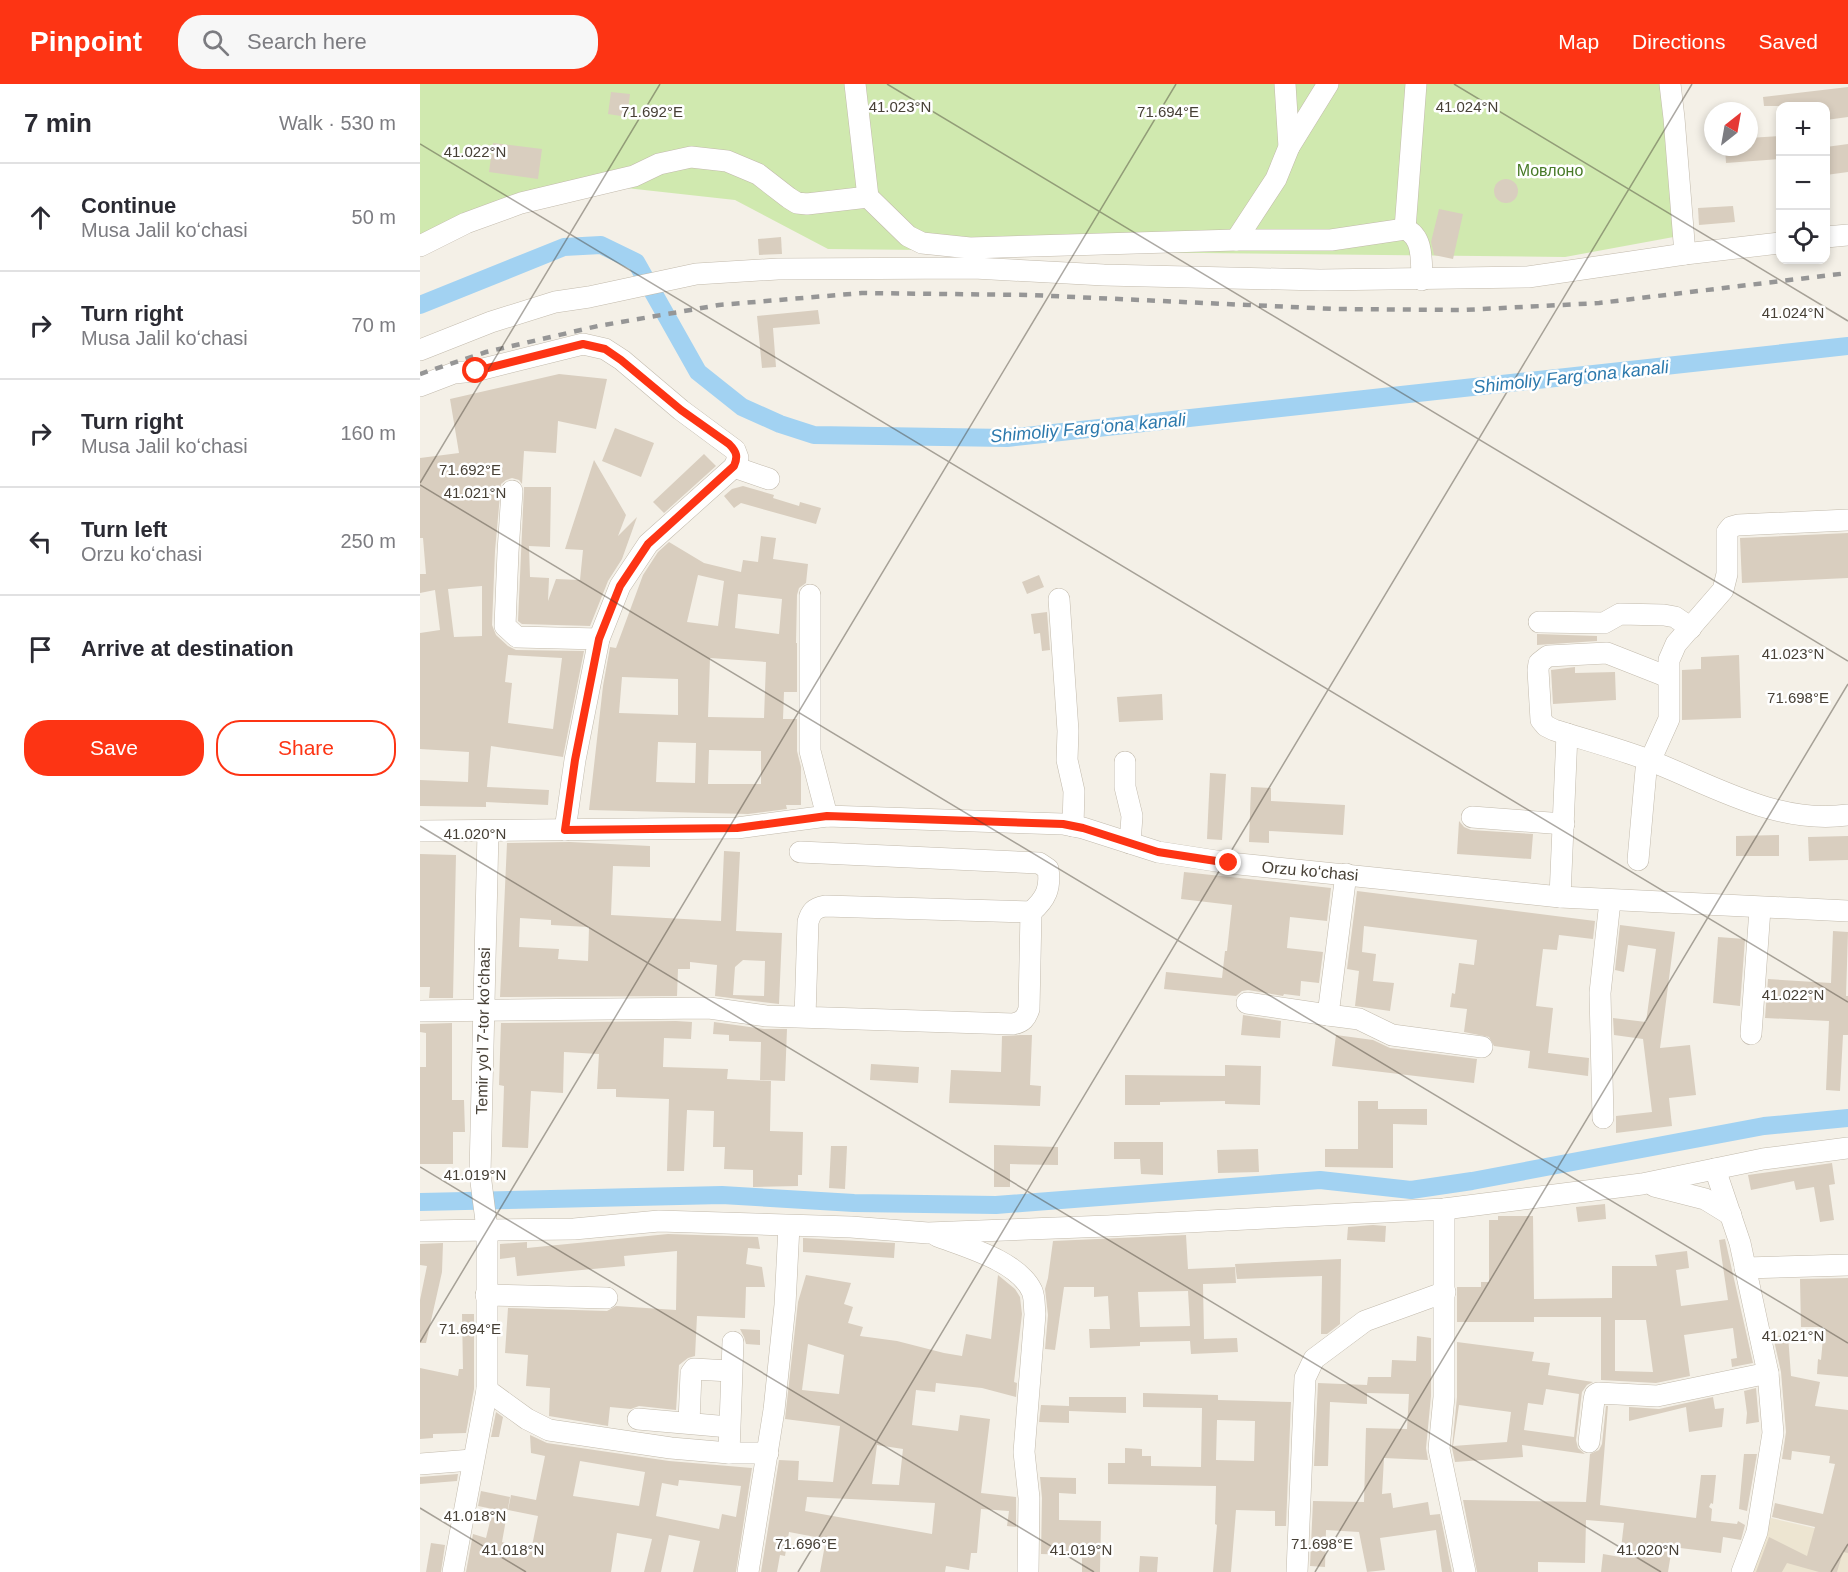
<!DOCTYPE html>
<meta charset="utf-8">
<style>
:root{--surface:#fff;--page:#f7f7f7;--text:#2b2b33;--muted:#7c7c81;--line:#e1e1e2;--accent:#fd3414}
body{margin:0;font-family:Helvetica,sans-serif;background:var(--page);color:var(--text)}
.controls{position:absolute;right:18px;top:18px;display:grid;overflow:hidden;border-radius:12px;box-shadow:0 3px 9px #0003}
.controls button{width:54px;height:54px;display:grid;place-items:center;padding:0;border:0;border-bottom:2px solid var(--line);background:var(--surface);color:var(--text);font:30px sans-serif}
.compass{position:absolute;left:1284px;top:18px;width:54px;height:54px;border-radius:50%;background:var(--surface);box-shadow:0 3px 9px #0003;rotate:31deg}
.stop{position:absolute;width:18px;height:18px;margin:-14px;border:4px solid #fd3414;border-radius:50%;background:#fff}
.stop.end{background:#fd3414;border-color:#fff;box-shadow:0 2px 6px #0008}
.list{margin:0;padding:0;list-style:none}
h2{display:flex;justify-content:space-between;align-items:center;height:78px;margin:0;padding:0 24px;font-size:26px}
h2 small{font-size:20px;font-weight:400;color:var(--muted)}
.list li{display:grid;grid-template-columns:39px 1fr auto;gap:18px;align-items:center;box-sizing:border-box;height:108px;padding:0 24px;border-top:2px solid var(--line)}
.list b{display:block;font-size:22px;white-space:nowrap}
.list p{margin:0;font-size:20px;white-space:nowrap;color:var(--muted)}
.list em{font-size:20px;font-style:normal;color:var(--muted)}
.actions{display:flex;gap:12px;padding:18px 24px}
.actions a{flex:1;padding:14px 0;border:2px solid var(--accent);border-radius:24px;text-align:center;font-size:21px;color:var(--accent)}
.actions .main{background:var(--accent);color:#fff}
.icon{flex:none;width:33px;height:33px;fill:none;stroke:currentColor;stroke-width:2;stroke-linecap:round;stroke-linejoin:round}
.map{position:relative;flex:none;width:1428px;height:1488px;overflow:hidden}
header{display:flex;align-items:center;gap:36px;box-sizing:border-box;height:84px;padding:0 30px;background:var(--accent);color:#fff}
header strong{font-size:28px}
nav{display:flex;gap:33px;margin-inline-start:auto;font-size:21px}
.search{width:420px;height:54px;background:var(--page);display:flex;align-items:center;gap:15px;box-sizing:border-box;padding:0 21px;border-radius:24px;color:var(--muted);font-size:22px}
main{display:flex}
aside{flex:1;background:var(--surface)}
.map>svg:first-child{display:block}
.education{fill:#ede5d1}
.green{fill:#d0e9af}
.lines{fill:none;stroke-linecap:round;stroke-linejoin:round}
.canal{stroke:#a2d2f2;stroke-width:18}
.building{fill:#d9cebf;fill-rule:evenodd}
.minor-casing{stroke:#c2baac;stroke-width:22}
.minor{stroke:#fff;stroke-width:21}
.rail{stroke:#969696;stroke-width:4.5;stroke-dasharray:8 8;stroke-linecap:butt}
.route{stroke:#fd3414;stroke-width:8}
.ticks{fill:none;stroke:#474036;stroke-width:1.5;stroke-opacity:0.45}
.labels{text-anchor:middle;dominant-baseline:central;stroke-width:5;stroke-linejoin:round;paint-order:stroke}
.park-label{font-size:16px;fill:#487a28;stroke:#fff}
.street-label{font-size:16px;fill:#474036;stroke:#fff}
.water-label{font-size:18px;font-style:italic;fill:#2c79ad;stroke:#fff}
.ticks-label{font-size:15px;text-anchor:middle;fill:#474036;stroke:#fff;stroke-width:5;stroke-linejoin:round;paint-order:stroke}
</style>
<header>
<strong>Pinpoint</strong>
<div class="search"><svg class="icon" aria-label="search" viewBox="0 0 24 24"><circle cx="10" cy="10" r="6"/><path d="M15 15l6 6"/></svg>Search here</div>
<nav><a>Map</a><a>Directions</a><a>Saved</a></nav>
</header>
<main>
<aside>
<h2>7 min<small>Walk · 530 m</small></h2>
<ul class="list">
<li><svg class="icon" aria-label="ahead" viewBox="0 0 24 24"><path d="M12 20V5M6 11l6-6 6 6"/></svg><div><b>Continue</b><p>Musa Jalil koʻchasi</p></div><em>50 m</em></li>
<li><svg class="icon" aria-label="right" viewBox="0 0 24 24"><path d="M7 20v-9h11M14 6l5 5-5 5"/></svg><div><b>Turn right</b><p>Musa Jalil koʻchasi</p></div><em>70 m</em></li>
<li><svg class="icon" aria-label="right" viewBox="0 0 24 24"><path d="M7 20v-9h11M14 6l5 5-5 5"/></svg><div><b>Turn right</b><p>Musa Jalil koʻchasi</p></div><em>160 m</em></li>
<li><svg class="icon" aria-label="left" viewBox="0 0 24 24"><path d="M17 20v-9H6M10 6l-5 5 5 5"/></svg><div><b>Turn left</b><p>Orzu koʻchasi</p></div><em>250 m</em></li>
<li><svg class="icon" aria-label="arrive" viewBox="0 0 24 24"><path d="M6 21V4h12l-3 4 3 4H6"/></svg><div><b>Arrive at destination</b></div></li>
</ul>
<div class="actions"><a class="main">Save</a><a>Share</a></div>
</aside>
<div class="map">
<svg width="1428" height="1488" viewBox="0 0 1428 1488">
<rect width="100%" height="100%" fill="#f4f0e7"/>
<!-- education -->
<path class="education" d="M1351,1434L1428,1452V1488H1326Z"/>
<!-- green -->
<path class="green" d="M0,0H1246L1259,152L1145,173L408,165L315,116L179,101L0,155Z"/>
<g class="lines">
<!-- canal -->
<g class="canal">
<path d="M0,221L144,163L181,161L216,178L278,288L322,323L360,340L394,351L587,354L1428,262"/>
<path d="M0,1118L302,1111L434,1119L576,1121L900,1096L991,1106L1052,1097L1344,1042L1428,1034"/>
</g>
</g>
<!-- building -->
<g class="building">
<path d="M1428,3V33L1406,36V22H1344L1343,13Z"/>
<path d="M191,8L210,10L207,33L188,30Z"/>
<path d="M1360,52V75L1306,79L1305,63H1329V54Z"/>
<path d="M73,59L122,65L118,95L69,88Z"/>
<path d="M1428,60V88L1406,91V63Z"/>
<circle cx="1086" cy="107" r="12"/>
<path d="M1313,122L1315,138L1279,141L1278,124Z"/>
<path d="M1019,125L1043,130L1033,175L1014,171L1011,158Z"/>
<path d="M361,153L362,170L339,171L338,155Z"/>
<path d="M398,226L400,240L353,244L356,283L342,284L337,232Z"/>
<path d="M139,290L187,295L176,345L138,337L136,369L104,367L102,400L99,396L92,394L86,396L81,400L75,467L72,541L76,551L88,562L96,566L164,567L143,673L71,662L67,703L129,706L128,721L66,718V723L0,722V696L48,698L49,668L0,665V549L20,546L15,506L0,509V490H6L3,454H0V374L39,369L30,315ZM62,502V552L34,553L28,505ZM88,571L142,574L133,645L88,639L92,599L85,598Z"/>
<path d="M195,344L234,359L221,393L182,377Z"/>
<path d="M284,370L296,382L244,429L233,418Z"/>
<path d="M174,376L206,431L198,452L217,433L202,475L188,497L170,542L102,540L98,537L104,403H131L130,463L109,462L110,493L129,494L128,517L136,495L160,496L163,466L145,465Z"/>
<path d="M323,402L354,411L353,414L379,422L380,418L401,424L396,440L321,419L314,424L304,412L312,405Z"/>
<path d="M1428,449V494L1322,499L1320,454Z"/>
<path d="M341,452L356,454L353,475L388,480L386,499L379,504L377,511L376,559H377V608H364L363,635H377V667L381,683V721H366L367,725L328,730L169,726L183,602L190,563L196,564L223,491L238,468L249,458L284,479L321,488L323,476L338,478ZM278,491L304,497L298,542L267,538ZM318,510L362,515L359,550L315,544ZM290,574L346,578L344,634L288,633ZM202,593L258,595V631L199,629ZM238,658L276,659L275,699L236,698ZM289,666L341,667V700H288Z"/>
<path d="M619,491L624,503L607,510L602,498Z"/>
<path d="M627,528L630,566L622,567L620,549L614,550L611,530Z"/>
<path d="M1117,550L1177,552V557L1117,561Z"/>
<path d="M1319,571L1321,634L1262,636V586L1281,585V573Z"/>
<path d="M1155,583V589L1195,588L1196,616L1133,620L1131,586Z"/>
<path d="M742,610L743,636L699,638L697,613Z"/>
<path d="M790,689L806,690L802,756L787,755Z"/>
<path d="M831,703L851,704V717L925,721L923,751L849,747V759L829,758Z"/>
<path d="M1039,737L1044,743L1051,746L1113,750L1111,775L1037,770Z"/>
<path d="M1359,751V772H1316V752Z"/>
<path d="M1428,752V776L1389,777L1388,753Z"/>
<path d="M150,758L230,762V783L193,782L191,831L301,837L304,767L320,768L316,847L362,849L359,920L295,912L297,881L270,878V885H258L257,912L80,913L87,759ZM100,834L131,836V841L169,843L168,877L138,875L139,865L99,863ZM323,876L345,877L344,912L313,911L315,883Z"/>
<path d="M0,770L36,771L33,914H9L10,903H0Z"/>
<path d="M764,788L911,804L907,837L870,833L867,864L903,868L899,899L881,897L880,912L864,910L863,912L828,906L822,907L816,912L744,905L746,888L802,894L805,867H807L812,821L761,815Z"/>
<path d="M937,807L1175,837L1173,855L1139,851L1137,866L1123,865L1116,922L1133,924L1128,969L1169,974L1168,992L1108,984L1110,967L1074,962L1069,953L1044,948L1047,925L1030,923L1032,909L1035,910L1039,879L1054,881L1057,856L944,842L942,868L956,870L953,897L974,899L970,927L935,922L939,887L927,885Z"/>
<path d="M1200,841L1255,848L1240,964L1270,961L1276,1011L1249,1014L1252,1042L1196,1049V1032L1232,1028L1223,955L1194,951L1193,934L1226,938L1236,865L1208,861L1204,888L1195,886Z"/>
<path d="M1413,847L1428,848L1426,912H1428V951H1423L1420,1007L1406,1006L1409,937L1345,934L1348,895L1411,899Z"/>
<path d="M1298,853L1325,855L1320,922L1293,919Z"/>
<path d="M823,931L861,937L860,954L821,951Z"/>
<path d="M256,937L272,938L271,955L244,954L243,983L308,985L307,995L351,997L350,1047L383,1048L382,1091H378V1102L333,1103V1086L304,1085L305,1063H293L294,1027L267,1026L264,1087H247L249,1015L196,1013V1005H177L179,970L144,968L143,1009L111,1007L108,1064L82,1063L84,1002L79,1001L81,939Z"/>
<path d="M294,938L344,945H367L365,997L340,996L341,958L309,957V951L293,950Z"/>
<path d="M32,939V1016H44L45,1048H33V1080H0V983H6V949L0,948V940Z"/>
<path d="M601,951H612L610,1001L621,1002L620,1022L529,1019L531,986L581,988L582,952Z"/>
<path d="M916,951L953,956L970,964L1057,975L1054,999L912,982Z"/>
<path d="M451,980L499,983L498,999L450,996Z"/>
<path d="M805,981L841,982L840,1021L805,1020V1017L740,1018V1021H705V991L805,992Z"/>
<path d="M938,1017H958V1025H1007V1041L973,1040V1084L905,1083V1065H938Z"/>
<path d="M694,1058H743V1091L721,1090L720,1075H694Z"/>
<path d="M574,1061L638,1063V1081L590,1080V1103H574Z"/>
<path d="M411,1062H427L425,1105L409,1104Z"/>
<path d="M838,1065L839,1088L798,1089L797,1066Z"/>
<path d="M1412,1079L1415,1100L1409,1101L1414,1136L1400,1138L1394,1103L1376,1106L1374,1097L1331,1106L1328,1091Z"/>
<path d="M1185,1120L1186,1135L1158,1138L1156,1123Z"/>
<path d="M1078,1132H1113L1114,1215L1192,1214V1182H1237L1235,1171L1267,1167L1269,1184L1256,1186L1261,1222L1308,1216L1299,1156L1305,1155L1333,1279L1312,1283L1311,1275L1317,1274L1313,1244L1264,1251L1270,1292L1236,1299L1181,1296V1233H1114V1238H1037V1203H1061V1198H1069V1136H1078ZM1195,1236H1226L1233,1288L1195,1287Z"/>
<path d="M953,1141L966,1142L965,1158L927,1156L928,1143Z"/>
<path d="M248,1150L338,1153L340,1165L328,1164L326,1180L342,1183L345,1203H326L325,1234L277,1232L275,1272L268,1274L259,1281L256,1326L219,1322L211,1325L190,1323L188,1342L129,1332L130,1304L106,1302L108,1271L85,1269L88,1224L187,1227L196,1222L256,1226L257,1167L204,1172L205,1182L97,1192L95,1173L80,1175V1160L107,1158V1164Z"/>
<path d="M766,1151L768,1185L815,1183L816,1199L783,1200L784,1255L817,1254L818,1268L771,1270L770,1257L720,1258V1262L670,1264L669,1245H690L688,1212L674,1213V1203H644L635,1266L625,1265L628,1231L625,1205L628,1194L633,1157ZM768,1207L770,1242L720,1243L718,1208Z"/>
<path d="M383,1154L475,1159L474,1174L383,1168Z"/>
<path d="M23,1159L22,1188L6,1259H0V1216L7,1182L0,1181V1160Z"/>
<path d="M921,1175L920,1240L907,1250H901L902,1192L817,1195L815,1180Z"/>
<path d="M386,1191L431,1199L424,1220L433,1223L428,1239L443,1243L440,1252L477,1257L524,1269L542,1272L546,1250L571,1255L578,1191L595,1205L600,1213L602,1230L594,1298L597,1299L596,1313L562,1304L516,1299L515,1308L496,1306L492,1341L538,1347L540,1331L570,1335L561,1409L596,1413V1443L587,1442L589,1427L561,1425L557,1469H551L549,1486L526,1482L525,1488H400L406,1455L369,1448L365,1472L360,1471L357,1488H341L359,1376L379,1377L378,1396L413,1398L420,1342L365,1335L378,1218ZM388,1260L424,1271L419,1310L382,1306ZM457,1361L483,1365L479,1401L452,1400ZM387,1413L515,1419L512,1450L385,1427Z"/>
<path d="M1428,1194V1293L1397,1290L1398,1275L1401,1276L1404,1243H1381L1380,1195Z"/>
<path d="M42,1230H54V1305L46,1349L13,1350V1354L0,1355V1284L38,1292L39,1285H43Z"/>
<path d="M320,1245L340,1246V1261L326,1260L324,1253Z"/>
<path d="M1368,1251L1371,1292L1400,1298L1395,1322L1428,1326V1469L1423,1468L1417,1488H1399L1367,1479L1362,1488H1336L1349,1453L1387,1472L1395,1443L1352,1433L1355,1419L1403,1430L1415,1380L1409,1379L1410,1372L1372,1367L1371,1376L1362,1375L1366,1348L1361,1288L1353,1252Z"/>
<path d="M997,1252L1011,1254V1312L1006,1364L1008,1376L964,1374L962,1410L971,1409L973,1424L1008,1418L1010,1431L1020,1430L1032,1488H1022L1016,1446L960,1454L965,1486L947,1488L939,1448L906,1446L905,1483L890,1482L893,1417L944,1418L946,1344L987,1345L989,1310L947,1309V1320L910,1318L908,1382H894L898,1299L947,1301L948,1293H971L972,1276L996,1277Z"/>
<path d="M1037,1258L1114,1268L1112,1277L1130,1279L1128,1291L1173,1298L1167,1301L1162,1308L1156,1356L1158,1364L1165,1370L1102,1361L1103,1373L1035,1378L1032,1364L1037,1313ZM1126,1305L1159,1310L1154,1353L1104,1346L1108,1319L1123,1321ZM1039,1321L1091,1328L1087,1358L1033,1362Z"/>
<path d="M1336,1304L1339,1338L1326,1340L1327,1329L1324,1307Z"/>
<path d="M723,1309L798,1311V1316L871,1318L866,1442H855V1427L816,1426L811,1488H793L797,1441L795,1440L796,1402L688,1400V1379H705V1364L722,1365V1372H731V1382L781,1383L782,1324L723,1323ZM797,1336L835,1337L834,1377L796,1376Z"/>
<path d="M649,1313H706V1329L649,1327V1339L619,1338L621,1321L649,1322Z"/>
<path d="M1293,1313L1295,1325L1304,1324L1302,1343L1269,1348L1266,1323L1209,1337V1323L1239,1325Z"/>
<path d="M1186,1322H1188L1180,1421L1276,1434L1281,1391H1296L1293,1420L1291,1419L1289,1423L1292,1425L1291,1437L1317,1440L1318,1437L1325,1441L1321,1456L1303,1453L1301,1469L1252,1463L1248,1488H1181L1183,1470L1200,1473L1204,1439L1166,1436L1165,1479L1118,1478V1488H1057L1043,1416L1166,1418L1170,1370L1179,1366L1182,1360Z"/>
<path d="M76,1328L83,1333L79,1353H71Z"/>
<path d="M110,1351L127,1359L249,1377L332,1384L316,1488H273L280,1457L249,1451L241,1488H224L232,1455L197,1449L191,1488H46L53,1450L66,1454L73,1425L58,1422L61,1407L90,1413L82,1458L111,1467L118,1432L88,1426L91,1411L116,1416L125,1372L111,1369ZM160,1377L225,1388L219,1422L153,1412ZM259,1396L321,1402L316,1433L302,1430L299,1445L236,1432L242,1399L258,1402Z"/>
<path d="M1324,1370H1337L1327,1427L1319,1425Z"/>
<path d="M38,1390L37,1397L0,1400V1393Z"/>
<path d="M620,1393L656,1394V1410L639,1409V1436L681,1437L680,1488H662V1471L621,1470L622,1414Z"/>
<path d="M11,1459L25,1461L21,1488H6Z"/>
<path d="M720,1472L738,1473L737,1488H719Z"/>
</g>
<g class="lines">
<defs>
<g id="minor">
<path d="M435,0L448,113L488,152L502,159L550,164L816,156H911L985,145C1004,153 1001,177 1002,196"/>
<path d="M1250,0L1254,34L1265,170"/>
<path d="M869,63L908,0"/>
<path d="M985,145L996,0"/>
<path d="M1406,153L1428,151"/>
<path d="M816,156L856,95L869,63L865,0"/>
<path d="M0,162L46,139L101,119L214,92L239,80L271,73L307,77L338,90L369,114L377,119L387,120L448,113"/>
<path d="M0,266L71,238L135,218L169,213L276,190L358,185L554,184L684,191L900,196L1108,193L1265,170L1360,159"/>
<path d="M0,302L34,289L55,287L163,260L185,265L202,276L261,326L315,366L318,374L314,383L228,460L200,502L179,555L155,676L145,746"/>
<path d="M314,383L349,395"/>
<path d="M92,407L88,468L85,542L97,553L179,555"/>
<path d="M390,511V667L407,732"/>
<path d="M639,515L648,647L647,676L654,707L653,742"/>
<path d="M1119,538L1184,539L1200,530L1244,531L1255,533L1271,544"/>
<path d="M1248,593L1187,569L1128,572L1119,579L1118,586L1121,636L1126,642L1134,646C1166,656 1200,665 1231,677C1294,702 1358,741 1428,731"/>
<path d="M705,678V703L712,732L710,759"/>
<path d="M1052,733L1144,740"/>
<path d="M0,747L317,744L407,732L643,740L663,744L738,768L809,779L1140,813L1428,827"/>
<path d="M380,768L619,779L628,785C631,804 626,815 611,828"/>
<path d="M1218,776L1226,686L1249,635V576L1256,560L1303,506L1307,490V448L1311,443L1318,441L1428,436"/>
<path d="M926,790L908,931L939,935L972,951L1062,963"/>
<path d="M1140,813L1147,650"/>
<path d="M827,919L908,931"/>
<path d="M0,927L289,924L346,932L593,940C603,938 606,934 609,925L611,828L405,822C394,824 391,828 388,838L385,933"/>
<path d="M1331,950L1340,825"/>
<path d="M1183,1034L1180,909L1190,817"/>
<path d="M1295,1085L1320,1159L1348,1289L1353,1349L1337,1448L1322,1488"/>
<path d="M1234,1102L1285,1115L1311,1131"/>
<path d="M1024,1125V1313L1019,1365L1045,1488"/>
<path d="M0,1147L154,1145L239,1137L431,1143L508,1149L688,1142L1024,1125L1222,1100L1343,1075L1428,1064"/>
<path d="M517,1152C546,1163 598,1177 612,1207C615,1214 614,1223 615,1230L604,1368L609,1414L608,1488"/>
<path d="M1325,1184L1428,1181"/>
<path d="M66,1211L187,1214"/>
<path d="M67,1306L107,1335L129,1346L251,1364L309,1369H348"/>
<path d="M218,1335L309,1343"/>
<path d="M269,1339L271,1289L274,1285L310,1287"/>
<path d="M1169,1358L1174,1316L1175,1311L1178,1309L1237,1312L1348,1289"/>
<path d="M309,1369L313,1258"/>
<path d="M0,1380L52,1376"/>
<path d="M33,1488L67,1306V1145L60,1090L68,748"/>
<path d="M328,1488L354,1326L365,1221L369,1142"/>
<path d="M877,1488L885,1294L894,1275L945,1237L1025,1208"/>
</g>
</defs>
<!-- minor casing -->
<use href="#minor" class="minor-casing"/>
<!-- minor -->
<use href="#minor" class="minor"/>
<!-- rail -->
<path class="rail" d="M0,290L66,268L178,242L299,221L442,209L611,211L915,225L1044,226L1179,219L1428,189"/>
</g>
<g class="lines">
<!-- route -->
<path class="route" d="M56,287L163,260L185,265L201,276L261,326L309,360C317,368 318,373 314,382L228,460L200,502L179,555L155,676L145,746L317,744L407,732L643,740L663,744L738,768L809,779"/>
</g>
<!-- ticks -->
<path class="ticks" d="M467,0L1428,577M1034,0L1428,237M0,60L1428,918M0,399L240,0M0,401L1428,1259M0,742L1241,1488M0,1083L674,1488M0,1258L756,0M0,1424L106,1488M378,1488L1272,0M895,1488L1428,600M1411,1488L1428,1460"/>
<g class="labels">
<!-- park labels -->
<g class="park-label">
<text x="1130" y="86">Мовлоно</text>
</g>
<!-- street labels -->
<g class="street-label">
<text transform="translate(890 787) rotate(5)">Orzu koʻchasi</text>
<text transform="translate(63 947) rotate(-89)">Temir yoʻl 7-tor koʻchasi</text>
</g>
<!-- water labels -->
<g class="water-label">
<text transform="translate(1151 293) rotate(-6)">Shimoliy Fargʻona kanali</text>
<text transform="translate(668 344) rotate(-5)">Shimoliy Fargʻona kanali</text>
</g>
</g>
<g class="ticks-label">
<text x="480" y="28">41.023°N</text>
<text x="1047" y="28">41.024°N</text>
<text x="748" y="33">71.694°E</text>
<text x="232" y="33">71.692°E</text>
<text x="55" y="73">41.022°N</text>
<text x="1373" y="234">41.024°N</text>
<text x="50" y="391">71.692°E</text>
<text x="55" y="414">41.021°N</text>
<text x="1373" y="575">41.023°N</text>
<text x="1378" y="619">71.698°E</text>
<text x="55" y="755">41.020°N</text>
<text x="1373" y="916">41.022°N</text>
<text x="55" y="1096">41.019°N</text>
<text x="50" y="1250">71.694°E</text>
<text x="1373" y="1257">41.021°N</text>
<text x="55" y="1437">41.018°N</text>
<text x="386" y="1465">71.696°E</text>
<text x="902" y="1465">71.698°E</text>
<text x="93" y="1471">41.018°N</text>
<text x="661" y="1471">41.019°N</text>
<text x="1228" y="1471">41.020°N</text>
</g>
</svg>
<div class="controls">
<button>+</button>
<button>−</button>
<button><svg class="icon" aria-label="locate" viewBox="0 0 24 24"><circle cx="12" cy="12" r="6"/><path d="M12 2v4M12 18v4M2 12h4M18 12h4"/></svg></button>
</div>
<svg class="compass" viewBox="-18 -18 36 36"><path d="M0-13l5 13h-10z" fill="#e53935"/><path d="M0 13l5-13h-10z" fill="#7c7c81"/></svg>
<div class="stop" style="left:56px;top:287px"></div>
<div class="stop end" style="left:809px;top:779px"></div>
</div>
</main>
